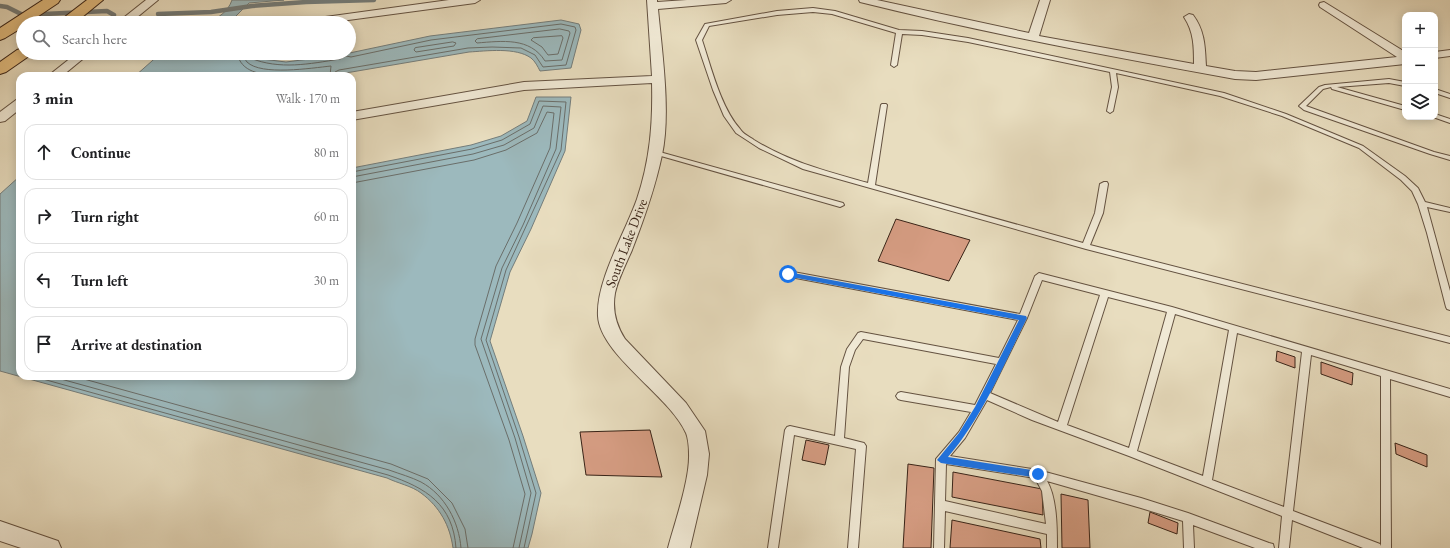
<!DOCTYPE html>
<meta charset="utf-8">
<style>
:root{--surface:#fff;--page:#f2f2f2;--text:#202124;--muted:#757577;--line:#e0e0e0}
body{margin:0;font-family:"EB Garamond",serif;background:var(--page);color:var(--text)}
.controls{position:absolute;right:12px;top:12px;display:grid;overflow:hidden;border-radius:8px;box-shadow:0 2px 10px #0003}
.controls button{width:36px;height:36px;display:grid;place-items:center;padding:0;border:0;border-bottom:1px solid var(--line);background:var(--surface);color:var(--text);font:20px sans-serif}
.stop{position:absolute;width:12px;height:12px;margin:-9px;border:3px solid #1a73e8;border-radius:50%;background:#fff}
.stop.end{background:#1a73e8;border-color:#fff;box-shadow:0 1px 4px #0008}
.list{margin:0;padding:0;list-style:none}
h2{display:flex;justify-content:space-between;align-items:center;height:52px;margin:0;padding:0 16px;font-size:17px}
h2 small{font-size:13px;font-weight:400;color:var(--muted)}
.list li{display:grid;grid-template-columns:26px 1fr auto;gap:12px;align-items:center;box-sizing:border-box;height:56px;margin:0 8px 8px;padding:0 8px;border:1px solid var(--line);border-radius:12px}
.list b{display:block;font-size:15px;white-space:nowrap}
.list em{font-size:13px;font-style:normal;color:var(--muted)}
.icon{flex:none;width:22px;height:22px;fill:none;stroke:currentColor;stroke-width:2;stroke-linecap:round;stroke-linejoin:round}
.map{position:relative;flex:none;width:1450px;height:548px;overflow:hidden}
.search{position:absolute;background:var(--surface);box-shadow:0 2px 10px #0003;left:16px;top:16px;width:340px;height:44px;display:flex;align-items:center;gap:10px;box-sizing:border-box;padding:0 14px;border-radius:22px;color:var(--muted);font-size:15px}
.panel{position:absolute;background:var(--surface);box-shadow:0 2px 10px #0003;left:16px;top:72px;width:340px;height:308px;border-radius:12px}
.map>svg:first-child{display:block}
.water{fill:#9cb9bd;stroke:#747d7b}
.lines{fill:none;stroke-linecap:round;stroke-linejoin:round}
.shore{stroke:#6a6e6a;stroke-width:1}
.stream{stroke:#747d7b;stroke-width:4.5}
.building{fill:#d69d83;stroke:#382317}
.service-casing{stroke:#645241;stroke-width:2}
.minor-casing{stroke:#645241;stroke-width:2}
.motorway-casing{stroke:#382317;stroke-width:2}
.service{fill:#f0e9d5;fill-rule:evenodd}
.minor{fill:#f0e9d5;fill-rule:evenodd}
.motorway{fill:#e4be80;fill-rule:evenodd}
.route{fill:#1a73e8}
.labels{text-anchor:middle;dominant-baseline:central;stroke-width:3;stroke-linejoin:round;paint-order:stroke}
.street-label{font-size:14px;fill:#382317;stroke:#f0e9d5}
</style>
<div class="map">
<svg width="1450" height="548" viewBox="0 0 1450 548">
<rect width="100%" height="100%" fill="#e8ddbf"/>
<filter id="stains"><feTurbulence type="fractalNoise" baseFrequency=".005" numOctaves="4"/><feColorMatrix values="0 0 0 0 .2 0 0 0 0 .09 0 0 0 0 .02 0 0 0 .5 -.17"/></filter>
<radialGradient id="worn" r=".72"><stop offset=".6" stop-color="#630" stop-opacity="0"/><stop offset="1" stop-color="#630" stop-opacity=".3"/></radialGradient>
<!-- water -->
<g class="water">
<path d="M232,0H284L249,3L236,16L241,19L240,23H207C218,18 228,12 232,0Z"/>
<path d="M561,20L579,24L581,30L571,68L540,71C538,67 535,61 531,58C516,47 486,51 469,52L328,76H135L161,53H249L262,59L286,62L340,55L430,36Z"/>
<path d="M536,97H571L565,151L531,229L510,272L490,341L523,436L541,493L532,534L528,548H453C450,526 440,507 421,493C412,486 397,483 387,478L0,371V194L20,176V376H352V168L471,145L501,136L527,121Z"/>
</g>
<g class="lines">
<!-- shore -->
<g class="shore">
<path d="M560,29L569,31L570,33L562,60L545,61C530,37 502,41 477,43L475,41L477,39Z"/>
<path d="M562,36L563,38L558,54L548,55L542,47L531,40L533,38Z"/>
<path d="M453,42L456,43L454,46L416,52L414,50L415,48Z"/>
<path d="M237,53C241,73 261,74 278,76"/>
<path d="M243,53C244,56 245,60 247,62C261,76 312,68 331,66L330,76"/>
<path d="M248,53L250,58C280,70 309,64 340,59L346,56L351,57L431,40L561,24L575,27L576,30L566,65L543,67L535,55L521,48L492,47L468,48L339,70L335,72V76"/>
<path d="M352,172L472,149L502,140L530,124L539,101L566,102L561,150L506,270L486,340L519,437L536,493L524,548"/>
<path d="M352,177L473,154L504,145L534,128L543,106L561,107L556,149L523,225L502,268L481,339L515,438L531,493L519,548"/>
<path d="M352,183L474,160L506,150L537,133L547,112L554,113L550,148L517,223L496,266L475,339V345L509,440L525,494L513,548"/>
<path d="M32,376L388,475C426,488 453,504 456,548"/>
<path d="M50,376L389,470C400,474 411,477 421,482C445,495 459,522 461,548"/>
<path d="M73,376L391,464L428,479L452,503L465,529L468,548"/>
</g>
<!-- stream -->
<g class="stream">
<path d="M0,6L7,7L23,15L107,11L114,15"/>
<path d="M158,14L211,12L252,6L306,2L374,0"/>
</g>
</g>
<!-- building -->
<g class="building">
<path d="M896,219L970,240L949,281L878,261Z"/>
<path d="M1277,351L1295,357V368L1276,361Z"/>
<path d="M1321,362L1353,373L1352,385L1321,374Z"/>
<path d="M650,430L662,477L586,475L580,432Z"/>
<path d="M806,440L829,445L825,465L802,460Z"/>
<path d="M1395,443L1427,455V467L1396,454Z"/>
<path d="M908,464L934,468L931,548H903Z"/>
<path d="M953,472L1042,489L1043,515L952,497Z"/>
<path d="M1061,494L1088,500L1090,548H1062Z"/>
<path d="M1150,512L1178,523L1177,534L1148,523Z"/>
<path d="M952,520L1040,539L1041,548H950Z"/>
</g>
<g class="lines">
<defs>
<g id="service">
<path d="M813,8L835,11L899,30L922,31L968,38L1224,93L1286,114L1363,146L1405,176L1418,188L1425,202L1450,208V212L1427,207L1450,291V310L1447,309L1446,307L1427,233L1418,204L1412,191L1401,180L1359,148L1282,116L1220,96L1116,73L1118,87L1113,111L1110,113L1107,111L1112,87L1110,72L968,42L922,35L902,34L897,65L894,67L891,65L896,33L832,14L813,12L777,15L709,26L702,40C711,67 721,108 740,129C743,134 750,137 754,140C789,162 829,172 868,183L881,105L882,104H886L887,105L875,185L1083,243L1095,213L1100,184L1104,182H1107L1108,184L1103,213L1090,245L1450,337V343L1086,249L803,169L759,148L736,133L724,116L713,90L696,40L705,24L777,11Z"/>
<path d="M1389,79L1405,82V86L1389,83L1337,87L1405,106V110L1332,89L1331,87L1323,89L1306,106L1434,152L1450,156V160L1430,154L1304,110L1299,106L1319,87L1325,85Z"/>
<path d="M1435,89L1450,94V98L1435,93Z"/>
<path d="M1435,114L1450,119V123L1433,117H1435Z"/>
<path d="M656,151L843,203L844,205L840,207L654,154L653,153Z"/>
<path d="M788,271L1020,314L1035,276L1039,273L1172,307L1450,389V397L1390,379L1391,548H1363L1292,520L1289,548H1279L1282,516L1129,456L1032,420L987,400L965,438L950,456L1038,470L1141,498L1188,513L1269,543L1273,544L1274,548H1255L1193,525L1194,548H1184L1183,521L1141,508L1047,481C1057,498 1057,528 1057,548H1047V534L945,511L944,548H934L936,459L959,432L971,412L901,400L898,399L896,396L898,393L901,392L975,405L996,364L863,339L855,350L849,367L844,438L864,443L866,446L858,548H848L856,449L794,435L778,548H768L785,430L787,427L790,426L835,436L841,367L847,349L858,333L861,332L999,358L1018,320L785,276L784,274L785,272ZM1042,280L1100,295L1058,422L990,393L1027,318ZM1108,297L1167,312L1129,448L1067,425ZM1175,314L1229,330L1203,476L1137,451ZM1237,333L1302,352L1284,507L1212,480ZM1311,355L1381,376V546L1380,544L1293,511ZM946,464L1035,478L1042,491L1046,524L945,501Z"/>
</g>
<g id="minor">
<path d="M146,0H158L130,23H117Z"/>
<path d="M449,0H480L475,3L326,23H314L313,21L318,18Z"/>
<path d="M647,0H657V2L687,0H731L726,3L658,9C662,52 671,113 662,155C655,188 644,219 632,250C626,264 618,279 615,293C612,310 616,325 625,339L686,403L705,431L709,454L707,475L690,548H668C675,522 690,479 689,454C689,448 688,438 686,433C670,396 600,355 598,316C596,281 625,233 637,199C650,160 653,124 652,83L524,90L352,120V112L524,82L652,76Z"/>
<path d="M859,0H877L1029,33L1040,0H1050L1039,36L1194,64C1194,47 1194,32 1184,17L1189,14L1193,15C1205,31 1205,47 1206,66L1235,71L1256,72L1397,57L1320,7L1319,5L1320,3L1324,2L1405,52V64L1256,80L1235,79C1109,56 984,33 860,2Z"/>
<path d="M1450,50V56L1435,58V52Z"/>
<path d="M77,53H90L62,76H48Z"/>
<path d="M20,99V109L5,121L0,122V112L16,100Z"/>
<path d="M0,521L58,541L61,548H21L0,541Z"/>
</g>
<g id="motorway">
<path d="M43,0H60L58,3L28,23H23V27L5,38L0,40V28Z"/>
<path d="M87,0H103L75,23H57Z"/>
<path d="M23,48V53H31L29,56L6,72L0,74V62L17,50Z"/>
</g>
</defs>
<!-- service casing -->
<use href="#service" class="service-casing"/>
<!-- minor casing -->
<use href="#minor" class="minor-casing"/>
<!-- motorway casing -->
<use href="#motorway" class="motorway-casing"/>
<!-- service -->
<use href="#service" class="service"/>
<!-- minor -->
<use href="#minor" class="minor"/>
<!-- motorway -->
<use href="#motorway" class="motorway"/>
</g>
<!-- route -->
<path class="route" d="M788,272L1026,316L1027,318C1003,366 983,416 948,457L1038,471L1041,472V477L1038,478L941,463L937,460L959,433L975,407L1019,320L786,276L785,274Z"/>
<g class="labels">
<!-- street labels -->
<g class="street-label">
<text transform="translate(626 243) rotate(-69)">South Lake Drive</text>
</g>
</g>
<rect width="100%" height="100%" filter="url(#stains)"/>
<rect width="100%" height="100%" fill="url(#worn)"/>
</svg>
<div class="controls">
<button>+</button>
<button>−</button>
<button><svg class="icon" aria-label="layers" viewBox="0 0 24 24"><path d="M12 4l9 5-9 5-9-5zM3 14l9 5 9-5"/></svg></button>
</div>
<div class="stop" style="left:788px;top:274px"></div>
<div class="stop end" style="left:1038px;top:474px"></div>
<div class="search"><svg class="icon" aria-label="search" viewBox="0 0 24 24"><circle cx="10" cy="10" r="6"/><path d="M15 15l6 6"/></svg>Search here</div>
<section class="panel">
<h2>3 min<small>Walk · 170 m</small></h2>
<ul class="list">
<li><svg class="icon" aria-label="ahead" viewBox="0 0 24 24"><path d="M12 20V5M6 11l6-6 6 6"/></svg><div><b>Continue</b></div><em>80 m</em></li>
<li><svg class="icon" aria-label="right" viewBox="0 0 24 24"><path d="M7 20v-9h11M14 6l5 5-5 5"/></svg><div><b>Turn right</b></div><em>60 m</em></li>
<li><svg class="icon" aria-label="left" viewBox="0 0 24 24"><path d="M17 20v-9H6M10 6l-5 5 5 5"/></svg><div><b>Turn left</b></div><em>30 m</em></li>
<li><svg class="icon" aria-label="arrive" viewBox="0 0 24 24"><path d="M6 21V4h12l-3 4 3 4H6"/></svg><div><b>Arrive at destination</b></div></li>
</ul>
</section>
</div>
